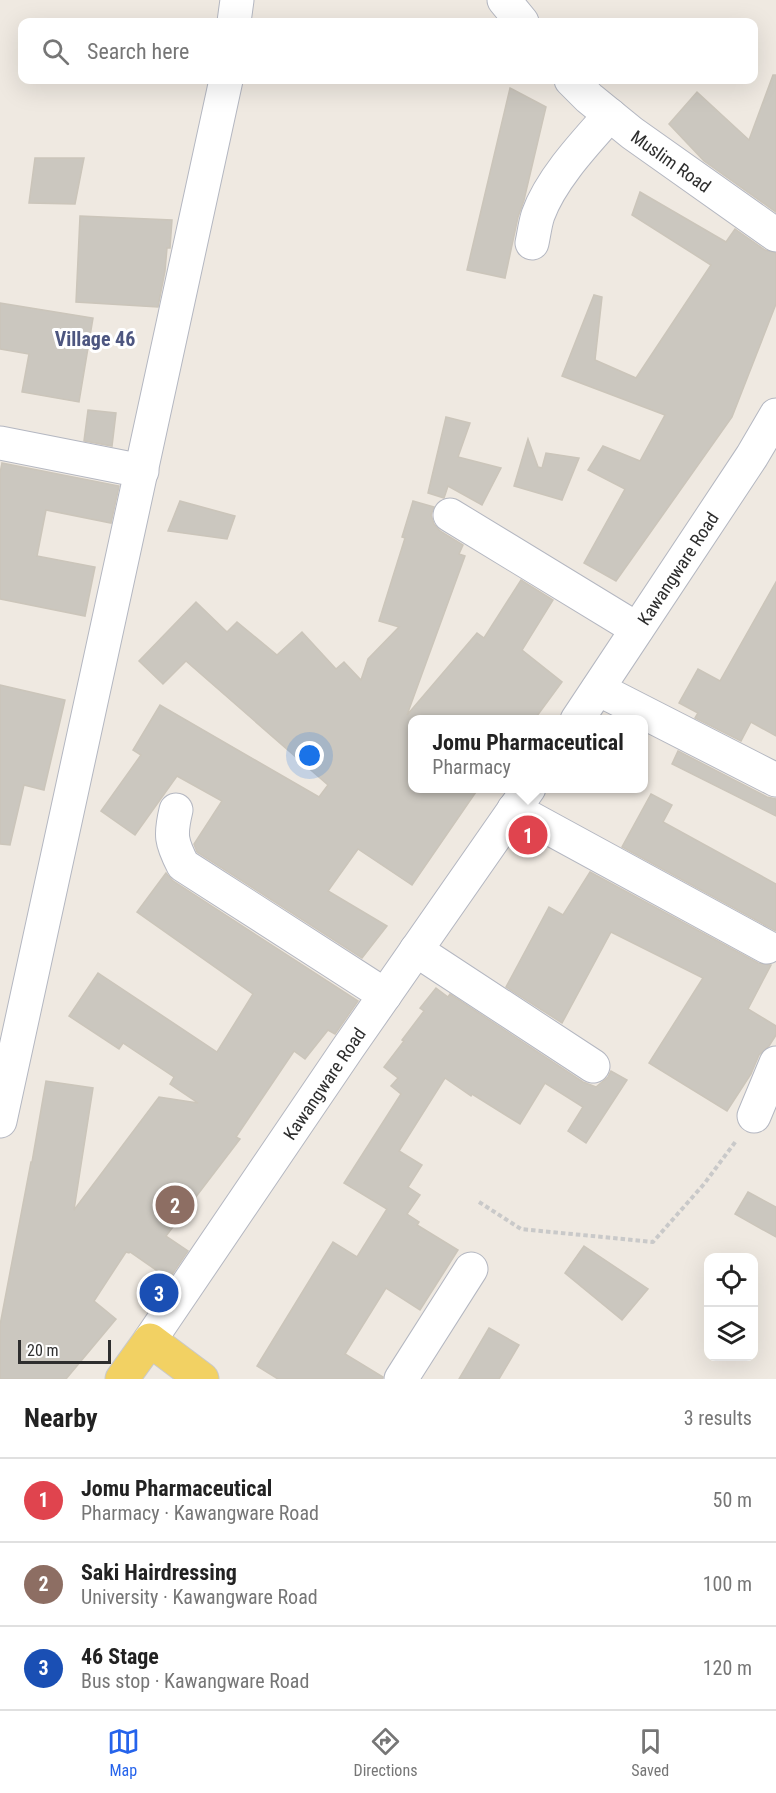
<!DOCTYPE html>
<meta charset="utf-8">
<style>
:root{--surface:#fff;--page:#f2f2f2;--text:#222;--muted:#767676;--line:#e0e0e0;--accent:#2563eb}
body{margin:0;font-family:"Roboto Condensed",sans-serif;background:var(--page);color:var(--text)}
.controls{position:absolute;right:18px;bottom:18px;display:grid;overflow:hidden;border-radius:12px;box-shadow:0 6px 24px #0002}
.controls button{width:54px;height:54px;display:grid;place-items:center;padding:0;border:0;border-bottom:2px solid var(--line);background:var(--surface);color:var(--text);font:30px sans-serif}
.scale{position:absolute;left:18px;bottom:15px;width:93px;box-sizing:border-box;padding-left:6px;border:3px solid #2e2e2e;border-top:0;font-size:16px;line-height:21px;white-space:nowrap;color:#2e2e2e;-webkit-text-stroke:4px #fff;paint-order:stroke}
.you{position:absolute;left:310px;top:756px;width:21px;height:21px;margin:-15px;border:4px solid #fff;border-radius:50%;background:#1a73e8;box-shadow:0 0 0 9px #1a73e833}
.badge{display:grid;place-items:center;width:39px;height:39px;border-radius:50%;background:var(--accent);color:#fff;font-size:20px;font-weight:700}
.pin{position:absolute;translate:-50% -50%;border:3px solid #fff;box-shadow:0 2px 6px #0006}
.popup{position:absolute;left:408px;top:715px;width:240px;height:78px;box-sizing:border-box;display:grid;place-content:center;border-radius:12px;background:var(--surface);filter:drop-shadow(0 2px 4px #0005);font-size:20px;white-space:nowrap;color:var(--muted)}
.popup b{font-size:22px;color:var(--text)}
.popup::after{content:'';position:absolute;left:50%;top:100%;margin-left:-12px;border:12px solid transparent;border-top-color:var(--surface)}
.list{margin:0;padding:0;list-style:none}
h2{display:flex;justify-content:space-between;align-items:center;height:78px;margin:0;padding:0 24px;font-size:26px}
h2 small{font-size:20px;font-weight:400;color:var(--muted)}
.list li{display:grid;grid-template-columns:39px 1fr auto;gap:18px;align-items:center;box-sizing:border-box;height:84px;padding:0 24px;border-top:2px solid var(--line)}
.list b{display:block;font-size:22px;white-space:nowrap}
.list p{margin:0;font-size:20px;white-space:nowrap;color:var(--muted)}
.list em{font-size:20px;font-style:normal;color:var(--muted)}
.icon{flex:none;width:33px;height:33px;fill:none;stroke:currentColor;stroke-width:2;stroke-linecap:round;stroke-linejoin:round}
.map{position:relative;flex:none;width:776px;height:1379px;overflow:hidden}
.search{position:absolute;background:var(--surface);box-shadow:0 6px 24px #0002;left:18px;right:18px;top:18px;height:66px;display:flex;align-items:center;gap:15px;box-sizing:border-box;padding:0 21px;border-radius:12px;color:var(--muted);font-size:22px}
.sheet{height:330px;background:var(--surface)}
nav{display:flex;justify-content:space-around;align-items:center;box-sizing:border-box;height:84px;border-top:2px solid var(--line);background:var(--surface);font-size:16px;color:var(--muted)}
nav a{display:grid;justify-items:center;gap:3px}
nav .on{color:var(--accent)}
.map>svg:first-child{display:block}
.building{fill:#cbc7bf;stroke:#cbc5ba;stroke-width:1.5}
.lines{fill:none;stroke-linecap:round;stroke-linejoin:round}
.minor-casing{stroke:#b4b7c1;stroke-width:35}
.major-casing{stroke:#c9c9c9;stroke-width:35}
.path{stroke:#c9c9c9;stroke-width:4;stroke-dasharray:4.5 3;stroke-linecap:butt}
.minor{stroke:#fff;stroke-width:33}
.major{stroke:#f2d163;stroke-width:33}
.labels{text-anchor:middle;dominant-baseline:central;stroke-width:6;stroke-linejoin:round;paint-order:stroke}
.street-label{font-size:18px;fill:#2e2e2e;stroke:#fff}
.neighbourhood-label{font-size:20px;font-weight:bold;fill:#4d5680;stroke:#fff}
</style>
<div class="map">
<svg width="776" height="1379" viewBox="0 0 776 1379">
<rect width="100%" height="100%" fill="#efe9e1"/>
<!-- building -->
<g class="building">
<path d="M773,75H776V212L704,161L669,124L697,92L749,140Z"/>
<path d="M510,88L546,107L524,200L518,217L505,278L467,270Z"/>
<path d="M35,158H84L75,204L29,203Z"/>
<path d="M640,192L726,242L735,229L765,250L776,253V304L732,417L616,581L584,563L625,489L588,470L603,446L640,461L665,415L562,376L594,295L602,297L595,360L636,378L711,265L632,215Z"/>
<path d="M80,216L172,220L170,248H167L165,271L158,307L76,302Z"/>
<path d="M0,303L93,318L79,402L22,392L29,354L0,349Z"/>
<path d="M88,410L116,413L112,446L84,441Z"/>
<path d="M446,417L470,423L458,457L501,468L482,505L448,486L444,498L428,493Z"/>
<path d="M528,439L538,467L542,468L546,453L579,458L562,500L514,486Z"/>
<path d="M2,463L119,486L111,523L46,510L37,556L95,567L85,616L0,599V473Z"/>
<path d="M180,501L235,516L227,539L168,531Z"/>
<path d="M413,501L434,507L431,515L434,524L440,531L463,545L459,554L465,556L407,715L477,633L484,638L521,580L553,600L522,650L562,682L534,720H412V789H478L412,885L358,849L328,891L387,926L362,958L197,852L194,844L222,801L177,776L135,835L101,811L141,755L133,750L160,705L319,797L328,785L186,661L163,684L139,661L196,602L227,632L237,622L277,655L302,632L336,669L344,662L361,680L368,659L399,627L379,621L405,538L402,537Z"/>
<path d="M776,582V736L751,722L741,741L695,718L698,713L679,703L698,669L720,681Z"/>
<path d="M0,685L65,700L44,790L24,785L10,845L0,844Z"/>
<path d="M678,751L767,797L776,799V816L672,764Z"/>
<path d="M651,794L672,805L663,822L776,884V931L622,847Z"/>
<path d="M590,872L758,963L771,965L748,1009L776,1026V1035L769,1046L759,1055L751,1074L727,1111L649,1063L703,978L611,932L562,1023L506,987L549,907L563,915Z"/>
<path d="M166,873L173,881L358,1001L335,1034L328,1030L305,1059L294,1051L236,1137L240,1139L166,1236L188,1251L169,1279L130,1252L129,1253L126,1252L94,1301L116,1319L66,1379H0V1325L31,1162H32L46,1081L93,1088L74,1210L159,1097L198,1103L170,1084L174,1077L123,1043L119,1049L69,1016L98,973L217,1052L253,994L137,912Z"/>
<path d="M436,988L448,997L450,994L583,1082L596,1087L608,1077L611,1071L627,1080L586,1143L568,1131L583,1107L545,1083L520,1124L472,1094L471,1096L445,1078L399,1151L422,1165L408,1187L420,1195L407,1214L419,1222L417,1225L458,1250L420,1310L386,1288L345,1354L383,1377L382,1379H278L257,1366L333,1242L357,1257L387,1209L344,1183L401,1094L391,1086L398,1078L384,1067L404,1041L402,1040L424,1011L420,1008Z"/>
<path d="M748,1192L776,1207V1237L735,1214Z"/>
<path d="M584,1246L648,1289L622,1320L565,1273Z"/>
<path d="M489,1328L519,1345L499,1379H459Z"/>
</g>
<g class="lines">
<defs>
<g id="minor">
<path d="M504,0L522,22"/>
<path d="M234,22L237,0"/>
<path id="s1" d="M571,80L589,98L632,133L776,235"/>
<path d="M532,243C534,234 535,224 538,215C551,179 585,143 610,115"/>
<path d="M0,443L142,471"/>
<path d="M450,515L637,629"/>
<path d="M598,689L776,780"/>
<path id="s2" d="M577,720L752,456L776,415"/>
<path d="M514,809L767,947"/>
<path d="M176,810C170,835 171,842 183,865L385,995"/>
<path d="M416,950L593,1066"/>
<path d="M754,1116L776,1063"/>
<path d="M0,1121L226,80"/>
<path id="s3" d="M150,1340L348,1048L529,788"/>
<path d="M401,1379L471,1269"/>
</g>
<path id="major" d="M122,1379L150,1340L202,1379"/>
</defs>
<!-- minor casing -->
<use href="#minor" class="minor-casing"/>
<!-- major casing -->
<use href="#major" class="major-casing"/>
<!-- path -->
<path class="path" d="M479,1202L521,1229L653,1242L704,1184L736,1141"/>
<!-- minor -->
<use href="#minor" class="minor"/>
<!-- major -->
<use href="#major" class="major"/>
</g>
<g class="labels">
<!-- street labels -->
<g class="street-label">
<text stroke="none"><textPath href="#s1" startOffset="129">Muslim Road</textPath></text>
<text stroke="none"><textPath href="#s2" startOffset="182">Kawangware Road</textPath></text>
<text stroke="none"><textPath href="#s3" startOffset="310">Kawangware Road</textPath></text>
</g>
<!-- neighbourhood labels -->
<g class="neighbourhood-label">
<text x="95" y="339">Village 46</text>
</g>
</g>
</svg>
<div class="controls">
<button><svg class="icon" aria-label="locate" viewBox="0 0 24 24"><circle cx="12" cy="12" r="6"/><path d="M12 2v4M12 18v4M2 12h4M18 12h4"/></svg></button>
<button><svg class="icon" aria-label="layers" viewBox="0 0 24 24"><path d="M12 4l9 5-9 5-9-5zM3 14l9 5 9-5"/></svg></button>
</div>
<div class="scale">20 m</div>
<div class="you"></div>
<div class="pin badge" style="left:528px;top:835px;background:#e0444e">1</div>
<div class="popup"><b>Jomu Pharmaceutical</b>Pharmacy</div>
<div class="pin badge" style="left:175px;top:1205px;background:#8d6e63">2</div>
<div class="pin badge" style="left:159px;top:1293px;background:#1a4fb4">3</div>
<div class="search"><svg class="icon" aria-label="search" viewBox="0 0 24 24"><circle cx="10" cy="10" r="6"/><path d="M15 15l6 6"/></svg>Search here</div>
</div>
<section class="sheet">
<h2>Nearby<small>3 results</small></h2>
<ul class="list">
<li><span class="badge" style="background:#e0444e">1</span><div><b>Jomu Pharmaceutical</b><p>Pharmacy · Kawangware Road</p></div><em>50 m</em></li>
<li><span class="badge" style="background:#8d6e63">2</span><div><b>Saki Hairdressing</b><p>University · Kawangware Road</p></div><em>100 m</em></li>
<li><span class="badge" style="background:#1a4fb4">3</span><div><b>46 Stage</b><p>Bus stop · Kawangware Road</p></div><em>120 m</em></li>
</ul>
</section>
<nav>
<a class="on"><svg class="icon" aria-label="map" viewBox="0 0 24 24"><path d="M3 6l6-2 6 2 6-2v14l-6 2-6-2-6 2zM9 4v14M15 6v14"/></svg>Map</a>
<a><svg class="icon" aria-label="directions" viewBox="0 0 24 24"><path d="M12 3l9 9-9 9-9-9zM9 14v-3h6M13 9l2 2-2 2"/></svg>Directions</a>
<a><svg class="icon" aria-label="saved" viewBox="0 0 24 24"><path d="M7 4h10v16l-5-4-5 4z"/></svg>Saved</a>
</nav>
